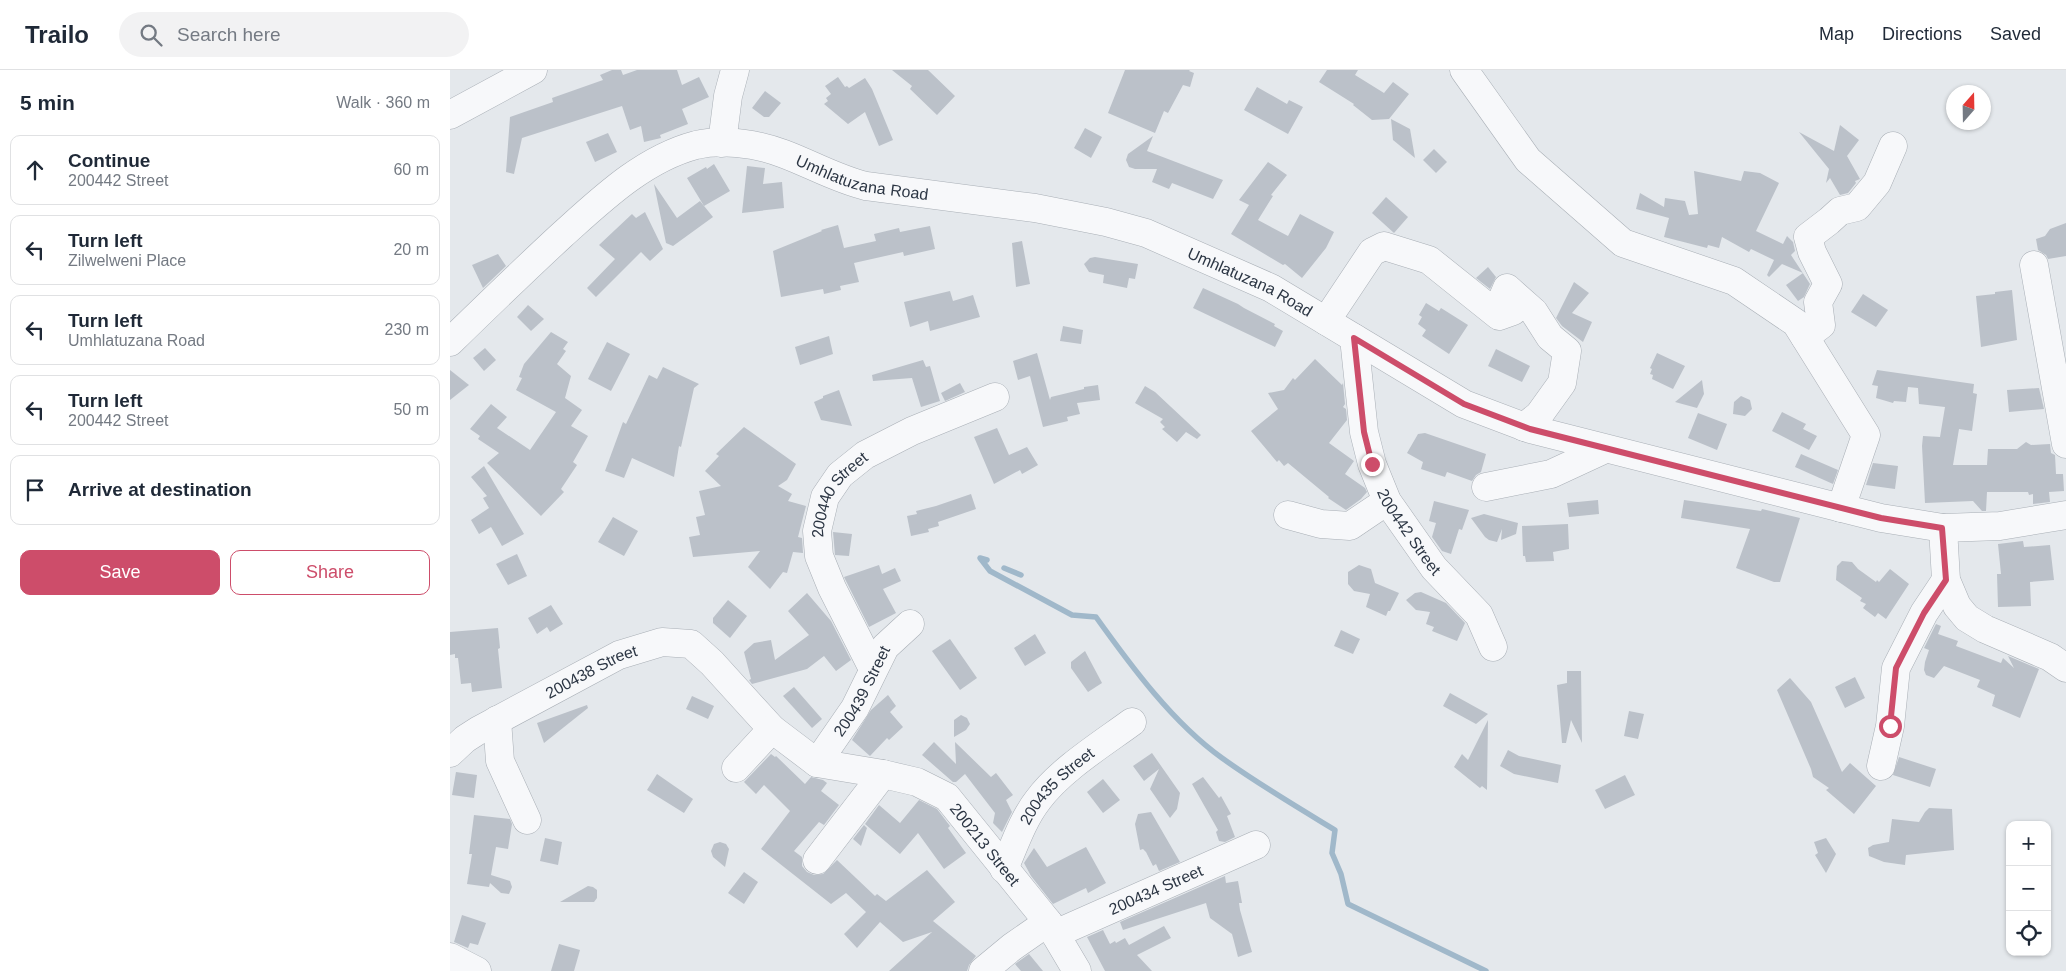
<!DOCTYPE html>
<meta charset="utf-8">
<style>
:root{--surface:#fff;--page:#f2f2f3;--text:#1f2937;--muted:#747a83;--line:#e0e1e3;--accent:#cd4d6a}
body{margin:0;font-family:Arial,sans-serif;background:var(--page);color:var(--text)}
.controls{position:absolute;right:15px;bottom:15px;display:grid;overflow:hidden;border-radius:10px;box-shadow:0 1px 4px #0004}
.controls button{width:45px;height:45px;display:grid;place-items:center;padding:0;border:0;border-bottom:1px solid var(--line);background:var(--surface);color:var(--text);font:25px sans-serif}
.compass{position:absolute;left:1496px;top:15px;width:45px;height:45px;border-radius:50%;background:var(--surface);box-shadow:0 1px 4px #0004;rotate:20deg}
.stop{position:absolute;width:15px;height:15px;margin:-11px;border:4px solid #cd4d6a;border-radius:50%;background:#fff}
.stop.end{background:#cd4d6a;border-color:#fff;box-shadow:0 1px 5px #0008}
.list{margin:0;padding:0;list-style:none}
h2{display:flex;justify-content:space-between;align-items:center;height:65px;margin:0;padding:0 20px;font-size:21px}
h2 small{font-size:16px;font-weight:400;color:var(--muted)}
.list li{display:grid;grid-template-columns:32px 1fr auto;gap:15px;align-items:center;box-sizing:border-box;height:70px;margin:0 10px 10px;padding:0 10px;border:1px solid var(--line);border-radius:10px}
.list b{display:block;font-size:19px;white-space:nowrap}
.list p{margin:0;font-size:16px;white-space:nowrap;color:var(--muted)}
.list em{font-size:16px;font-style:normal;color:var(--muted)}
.actions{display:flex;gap:10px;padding:15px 20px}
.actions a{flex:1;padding:11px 0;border:1px solid var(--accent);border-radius:10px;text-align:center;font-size:18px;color:var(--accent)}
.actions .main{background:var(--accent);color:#fff}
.icon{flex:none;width:28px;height:28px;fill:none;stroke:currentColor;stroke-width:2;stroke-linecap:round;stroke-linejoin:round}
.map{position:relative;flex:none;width:1616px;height:901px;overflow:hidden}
header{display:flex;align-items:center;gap:30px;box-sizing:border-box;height:70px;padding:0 25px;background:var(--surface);border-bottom:1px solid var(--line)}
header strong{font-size:24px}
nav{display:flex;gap:28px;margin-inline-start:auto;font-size:18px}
.search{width:350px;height:45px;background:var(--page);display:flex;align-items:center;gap:12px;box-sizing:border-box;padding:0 18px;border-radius:28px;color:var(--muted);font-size:19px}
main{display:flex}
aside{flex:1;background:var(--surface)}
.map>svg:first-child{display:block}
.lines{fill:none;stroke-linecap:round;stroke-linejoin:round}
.stream{stroke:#a0b8ca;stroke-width:5.5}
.building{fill:#bbc1c9}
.minor-casing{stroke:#a9afb6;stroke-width:29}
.minor{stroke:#f7f8fa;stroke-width:28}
.route{stroke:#cd4d6a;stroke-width:6}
.labels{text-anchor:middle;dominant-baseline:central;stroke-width:5;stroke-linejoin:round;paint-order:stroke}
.street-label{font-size:16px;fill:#2c3644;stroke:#f4f6f9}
</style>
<header>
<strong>Trailo</strong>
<div class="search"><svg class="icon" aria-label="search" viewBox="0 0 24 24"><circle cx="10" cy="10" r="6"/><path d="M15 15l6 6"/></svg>Search here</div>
<nav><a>Map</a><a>Directions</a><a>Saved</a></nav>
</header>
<main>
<aside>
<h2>5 min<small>Walk · 360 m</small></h2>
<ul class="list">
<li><svg class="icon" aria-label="ahead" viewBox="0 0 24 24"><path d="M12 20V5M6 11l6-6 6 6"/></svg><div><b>Continue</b><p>200442 Street</p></div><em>60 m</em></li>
<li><svg class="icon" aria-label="left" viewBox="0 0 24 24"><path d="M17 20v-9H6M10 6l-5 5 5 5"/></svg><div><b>Turn left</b><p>Zilwelweni Place</p></div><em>20 m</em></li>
<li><svg class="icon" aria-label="left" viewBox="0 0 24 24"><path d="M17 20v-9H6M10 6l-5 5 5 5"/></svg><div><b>Turn left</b><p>Umhlatuzana Road</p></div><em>230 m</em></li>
<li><svg class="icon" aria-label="left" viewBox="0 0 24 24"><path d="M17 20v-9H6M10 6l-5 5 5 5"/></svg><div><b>Turn left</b><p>200442 Street</p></div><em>50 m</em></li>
<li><svg class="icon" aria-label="arrive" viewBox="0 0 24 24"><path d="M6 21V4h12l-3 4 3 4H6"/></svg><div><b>Arrive at destination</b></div></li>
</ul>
<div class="actions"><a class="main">Save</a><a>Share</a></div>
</aside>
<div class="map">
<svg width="1616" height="901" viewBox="0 0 1616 901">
<rect width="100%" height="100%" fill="#e4e8ec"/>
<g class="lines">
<!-- stream -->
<g class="stream">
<path d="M537,490L530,488L540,501L622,545L646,547C681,596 723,653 772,688C808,714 847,737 885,760L882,783L891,804L898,834L1036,901"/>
<path d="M554,498L571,505"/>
</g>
</g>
<!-- building -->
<g class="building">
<path d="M162,0H171L173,5L187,0H227L232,15L249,7L259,27L232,39L238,54L210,65L211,68L194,72L191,56L180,60L172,36L72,68L64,104L56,102L60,47L103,32L102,28L153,10L150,5Z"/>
<path d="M442,0H478L505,26L487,45L460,19L462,16Z"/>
<path d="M675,0H740L739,1L744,3L740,17L733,15L718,43L714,41L705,63L658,43Z"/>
<path d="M877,0H908L905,5L934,23L943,12L959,24L939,49L922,50L903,35L904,34L869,12Z"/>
<path d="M388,7L395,17L397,16L399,18L415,8L422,19L443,70L429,76L415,42L398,54L374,34L378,31L376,28L381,24L375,16Z"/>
<path d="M807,17L837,34L839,30L853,37L838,64L794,40Z"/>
<path d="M315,21L331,33L319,47H314L302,38Z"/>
<path d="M941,49L960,59L965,88L943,70Z"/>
<path d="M1390,55L1409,70L1397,86L1410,109L1405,111L1406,113L1398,123L1390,125L1380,108L1376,113L1379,99L1349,62L1384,81Z"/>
<path d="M635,58L652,67L641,88L624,78Z"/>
<path d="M158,63L167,82L145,92L136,72Z"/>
<path d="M703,66L697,81L773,110L763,129L722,113L719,119L702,112L707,99H685L679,97L676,90L678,84Z"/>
<path d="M984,79L997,92L986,103L973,90Z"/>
<path d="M818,92L837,105L821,125L823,126L808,150L838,166L850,144L884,162L876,178L852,208L835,194L833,195L781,164L799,135L789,130Z"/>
<path d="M264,94L280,121L254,136L237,108L256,97L257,99Z"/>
<path d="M297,96L315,98L313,114L332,112L334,138L292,143Z"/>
<path d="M1244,101L1291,111L1294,101L1310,103L1329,113L1306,161L1333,174L1337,166L1343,172L1345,181L1341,185L1360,214L1354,227L1348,231L1336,215L1353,203L1332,194L1319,207L1317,205L1324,190L1301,179L1299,182L1272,167L1269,178L1258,175L1257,178L1214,167L1219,148L1186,139L1190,123L1214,137L1215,128L1235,131L1239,145L1248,144Z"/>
<path d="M204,114L227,148L250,131L263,147L223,176L216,173Z"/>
<path d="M936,127L958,147L944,163L922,143Z"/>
<path d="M195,142L213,179L200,191L191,182L146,227L137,218L165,189L149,175L182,144L186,148Z"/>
<path d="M1616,153V186L1598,189L1596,185L1588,180L1586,169L1595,166L1600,159Z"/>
<path d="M388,155L394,178L426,171L424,164L449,158L450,162L480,156L485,179L454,186L453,182L404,193L409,212L390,216L391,220L374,224L373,219L331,227L323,181L372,161L371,160Z"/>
<path d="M572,171L580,214L566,217L562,173Z"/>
<path d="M48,184L56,196L33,218L22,195Z"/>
<path d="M645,187L688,194L685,209L679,208L677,218L653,213L654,205L639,202L634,194L640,188Z"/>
<path d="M1038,197L1046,207L1040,219L1026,208Z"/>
<path d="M1124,212L1139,223L1122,243L1142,252L1133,272L1112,256L1106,248Z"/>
<path d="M753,218L788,234L794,238L825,254L824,256L833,261L825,277L743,238Z"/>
<path d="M1562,220L1567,270L1531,277L1526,226L1545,224V222Z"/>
<path d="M500,221L503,231L523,225L530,247L480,261L478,251L460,257L454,232Z"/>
<path d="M1413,224L1438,240L1426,257L1401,242Z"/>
<path d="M976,233L989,241L991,238L1018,255L999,284L972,266L976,260L968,254L972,247L969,245Z"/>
<path d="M78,235L94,249L81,261L67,247Z"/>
<path d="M613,256L633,260L631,274L610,271Z"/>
<path d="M101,262L118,272L113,279L116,281L107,294L121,306L115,328L132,340L121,356L138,366L123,392L127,395L111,419L114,422L91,446L37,393L49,383L28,369L30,366L20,359L41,334L57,347L47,358L80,380L106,342L66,320L72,308L69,307L74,294Z"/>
<path d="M379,266L383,284L350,295L345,277Z"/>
<path d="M157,272L180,284L161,321L138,309Z"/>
<path d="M35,278L46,290L34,301L23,288Z"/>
<path d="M1046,279L1080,296L1072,312L1038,296Z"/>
<path d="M587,283L600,330L601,327L634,319V317L648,315L650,330L627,333L630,344L617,347L618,351L593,357L580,306L568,310L563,291Z"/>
<path d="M1207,283L1235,296L1223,319L1202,309L1203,305L1200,304L1202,299L1200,298Z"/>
<path d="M865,289L892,315L893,313L895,334L893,337L896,339L897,350L879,373L904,391L895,404L915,418L917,422L911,429L896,440L878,428L879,427L838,393L834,396L829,390L827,392L801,361L828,339L818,323L834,320L843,308L845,310Z"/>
<path d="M473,290L476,297L480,296L490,331L471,337L462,308L423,311L422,305Z"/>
<path d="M213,297L249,314L244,318L231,377L229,376L224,407L182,388L174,408L155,401L173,352L176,354L199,305L207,309Z"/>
<path d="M0,300L19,315L0,330Z"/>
<path d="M1427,300L1524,314L1523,323L1527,324L1522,361L1509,359L1503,395H1537L1538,379H1567L1576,372L1581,375L1600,374L1601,383L1605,385L1606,404H1613L1614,421L1599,422L1600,432L1583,434V424L1579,425L1578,422H1537L1536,441H1532L1523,431L1475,433L1472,376L1473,366L1490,367L1495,337L1469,334L1468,318L1458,317L1456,332L1444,331L1443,333L1426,328L1428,316L1422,315Z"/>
<path d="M1252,310L1254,324L1247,338L1225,332Z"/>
<path d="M510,313L515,322L495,331L491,323Z"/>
<path d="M695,316L705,322L751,365L747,369L736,362L727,372L712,359L715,357L710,352L713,349L685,333Z"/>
<path d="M1589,318L1594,339L1559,342L1557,320Z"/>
<path d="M389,320L402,356L371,350L364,332L373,328V326Z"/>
<path d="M1291,326L1300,330L1302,339L1295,346L1283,344L1284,332Z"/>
<path d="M1332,342L1356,354L1353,359L1367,366L1359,380L1322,361Z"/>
<path d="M1248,343L1277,354L1267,380L1238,368Z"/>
<path d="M294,357L346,394L337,410L328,416L342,424L338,431L356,436L348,467L352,468L353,483L343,482L337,503L333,502L320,519L298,497L310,481L243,487L239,467L250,465L246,447L255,445L249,421L271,416L255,401L269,386L266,384Z"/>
<path d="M547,358L559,385L577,377L588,395L572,404L570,400L544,414L524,367Z"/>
<path d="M975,363L1036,384L1031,402L1026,405L1022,411L997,402L995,407L971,399L973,392L957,383L968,364Z"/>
<path d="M1351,384L1388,400L1383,414L1345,397Z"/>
<path d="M1423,393L1448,396L1445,419L1416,415Z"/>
<path d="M34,396L74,464L52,476L41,457L29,464L21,450L39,438L33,428L37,426L21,407Z"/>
<path d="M521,424L526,439L488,452L489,456L478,459L479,462L461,466L457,446L467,444L466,441L486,436Z"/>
<path d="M1148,430L1149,444L1119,447L1117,433Z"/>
<path d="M1234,430L1311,441L1312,439L1350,448L1330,512H1324L1286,498L1300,459L1231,448Z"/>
<path d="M984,431L1019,440L1012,460L1009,459L1001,484L992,481L982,467L986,453L979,451Z"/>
<path d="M1034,444L1068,453L1066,464L1051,470L1052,459L1047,472L1039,470L1035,467L1021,448Z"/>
<path d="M163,447L188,461L174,486L148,472Z"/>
<path d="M1118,454L1119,479L1103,482L1104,491L1076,492L1075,486H1073L1072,456Z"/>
<path d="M383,462L402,464L399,486L385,485Z"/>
<path d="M1573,471L1574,477L1600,475L1604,510L1580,512L1581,536L1548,537L1547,504H1551L1548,474Z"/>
<path d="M67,484L77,506L58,515L46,494Z"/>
<path d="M1392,491L1402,492L1408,499L1426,512L1427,510L1429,512L1440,499L1459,514L1436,549L1428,543L1425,547L1413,538L1416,534L1410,531L1412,528L1386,510L1387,496Z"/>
<path d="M429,495L432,504L445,498L451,511L433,519L446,543L419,557L394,507Z"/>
<path d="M909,495L921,499L925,513L949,523L940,541H938L936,546L916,537L920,524L904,521L898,514V502Z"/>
<path d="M971,522L996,533L1015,553L1007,571L982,561L984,557L976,554L980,542L966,540L956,530L965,523Z"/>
<path d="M357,523L381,551L401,590L386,601L374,586L357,599L302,614L299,610L301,609L294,582L304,573L321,570L325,590L359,565L338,541Z"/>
<path d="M278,530L297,546L280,568L263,553V548Z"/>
<path d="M101,535L113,554L100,562L97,557L87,564L78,548Z"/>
<path d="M1486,554L1491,556L1488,564L1508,571L1506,576L1551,593L1553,588L1564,598L1558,586L1589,599L1570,648L1542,636L1545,625L1527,617L1530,610L1494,596L1484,608L1476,605L1474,600L1475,592L1479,580L1474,578Z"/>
<path d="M48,558L50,578L48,579L52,618L22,622L21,613L11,614L8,588H5V584L0,585V562Z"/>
<path d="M891,560L910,569L903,584L884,576Z"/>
<path d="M585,564L596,583L575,596L564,578Z"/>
<path d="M500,569L527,608L510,620L482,581Z"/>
<path d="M635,581L652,613L638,622L621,598V592Z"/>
<path d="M1117,601H1131L1132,673L1121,650L1116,673H1112L1107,615L1117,613Z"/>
<path d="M1405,607L1415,628L1395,638L1385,617Z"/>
<path d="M1340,608L1361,632L1392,702L1400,693L1426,716L1404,744L1376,720L1379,718L1363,707L1361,699L1327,620Z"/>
<path d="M344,617L372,649L362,658L333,626Z"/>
<path d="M1000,623L1038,644L1026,654L993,636Z"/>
<path d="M438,625L446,636L440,642L453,657L439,670L437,668L420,686L402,670L421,640Z"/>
<path d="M242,626L264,636L258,649L236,639Z"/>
<path d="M137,635L138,638L94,673L87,653Z"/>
<path d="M1179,641L1194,644L1188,669L1174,666Z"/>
<path d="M511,645L517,648L520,654L516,660L504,667V650Z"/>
<path d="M1038,650L1037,720L1032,716L1030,718L1004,697L1012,684L1018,690Z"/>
<path d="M484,672L506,694L505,672L541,707L546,703L563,725L556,730L562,742L552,762L543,753L545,743L515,704L506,712H503L472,685Z"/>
<path d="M1058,680L1069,686L1111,695L1108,713L1064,704L1050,696Z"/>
<path d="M702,683L730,723L727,739L720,748L700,719L709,699L694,711L683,696Z"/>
<path d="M321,684L325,687L326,686L355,714L361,707L373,710L377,713L371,721L389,735L374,755L369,752L344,781L352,787V796L357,802L364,805L373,804L387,790L425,826L427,824L436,831L477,800L505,832L483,851L526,886L519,895L517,901H439L482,862L453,872L430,852L407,878L394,864L416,842L396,823L381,834L311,779L340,741L314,715L306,724L294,712Z"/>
<path d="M1449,687L1486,699L1480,717L1443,705Z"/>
<path d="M6,702L27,705L24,728L2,725Z"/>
<path d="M207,704L243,729L234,743L197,720Z"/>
<path d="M1175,705L1185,725L1155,739L1145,720Z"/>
<path d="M753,707L769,728L771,726L781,744L777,746L785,767L775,772L769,771L766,762L768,760L742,714Z"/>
<path d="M653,709L670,730L653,743L637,722Z"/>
<path d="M469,730L487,739L500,756L498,758L516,783L494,799L468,763L450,784L415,754L429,735L450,753Z"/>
<path d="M1479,738L1502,739L1504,780L1456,785L1455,795L1434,792L1419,786L1418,778L1423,775L1439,772L1442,749L1469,752L1475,742Z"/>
<path d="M701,742L730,792L709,801L706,794L703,796L696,782L693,779L690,780L685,754L688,744Z"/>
<path d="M24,745L60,749L62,754L58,779L46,777L41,805L60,811L62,817L59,824L51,823L40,813L39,817L17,814L22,784H19Z"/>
<path d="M414,755L417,758L411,776L403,769Z"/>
<path d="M95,768L112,772L108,795L90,791Z"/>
<path d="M1376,768L1386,784L1376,803L1365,785L1368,783L1364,772Z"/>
<path d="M270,772L276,774L279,779L275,797L263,787L261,781L264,774Z"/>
<path d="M636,777L656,813L638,823L636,818L603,834L581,806L574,793L584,778L597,797Z"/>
<path d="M294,802L308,812L294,834L278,823Z"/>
<path d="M775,806L776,813L788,811L792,833H789L790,840L802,882L788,887L782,864L760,848L756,833L673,860L670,852Z"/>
<path d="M138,816L143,817L147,820V828L144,832H110Z"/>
<path d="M12,845L36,853L28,875L20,873L18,878L4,872Z"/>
<path d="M714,856L721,868L687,885L702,901H655L637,867L653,860L660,874L665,871L666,873L675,868L679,875Z"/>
<path d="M109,874L130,880L124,901H101Z"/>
<path d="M579,884L593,901H571L565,894Z"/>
</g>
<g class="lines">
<defs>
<g id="minor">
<path d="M1014,0L1078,90L1173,173L1284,211L1346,253L1416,365L1391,438"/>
<path d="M0,45L83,0"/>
<path d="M272,73L278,26L285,0"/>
<path d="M1584,195L1616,374"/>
<path d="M876,251L922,182L934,176L979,190L1049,246L1063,241L1051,232L1057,218L1084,242L1100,267L1117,281L1112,313L1089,345L1074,357"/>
<path d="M1355,267L1371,255L1368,232L1378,214L1362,182L1358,167L1379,151L1390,141L1407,137L1427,113L1443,76"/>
<path id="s1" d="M904,268L914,362L922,394L937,431L984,498L1029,545L1043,577"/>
<path id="s2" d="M0,272C37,236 74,200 112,165C151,130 193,89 246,75C263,71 285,72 302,75C343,82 377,107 416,116L585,138L656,152L696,163L821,218L1014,334L1080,359L1431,448L1493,458L1550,456L1616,445"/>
<path d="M1036,417L1101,404L1155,379"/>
<path d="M838,445L871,454L900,456L937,431"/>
<path d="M1493,458L1496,510L1507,536L1517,548L1535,559L1600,587L1616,598"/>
<path id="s3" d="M423,599L382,518L369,486L367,461L375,427L390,405L415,385L462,361L545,327"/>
<path d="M47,650L50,691L77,750"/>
<path id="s4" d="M0,683L15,669L29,660L169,585L212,572L241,574L262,593L322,659L367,693L433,704L467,712L497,727L598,852L627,901"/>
<path id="s5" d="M367,693L405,638L435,577L460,554"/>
<path d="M1431,696L1440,656L1446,598L1474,543L1496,510"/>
<path d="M286,698L322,659"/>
<path d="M367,790L433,704"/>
<path id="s6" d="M554,799C564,776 573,749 588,730C610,700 652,674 682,652"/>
<path id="s7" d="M605,864L806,775"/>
<path d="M0,887L27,901"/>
<path d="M533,901L562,877L598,852"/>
</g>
</defs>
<!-- minor casing -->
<use href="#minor" class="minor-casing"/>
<!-- minor -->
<use href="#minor" class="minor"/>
</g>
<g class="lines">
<!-- route -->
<path class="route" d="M922,394L914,362L904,268L1014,334L1080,359L1431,448L1492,458L1496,510L1474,543L1446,598L1440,656"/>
</g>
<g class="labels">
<!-- street labels -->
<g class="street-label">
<text stroke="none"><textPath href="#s2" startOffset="490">Umhlatuzana Road</textPath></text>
<text stroke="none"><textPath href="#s2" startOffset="895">Umhlatuzana Road</textPath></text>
<text stroke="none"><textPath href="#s3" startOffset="194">200440 Street</textPath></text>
<text stroke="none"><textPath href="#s1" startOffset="205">200442 Street</textPath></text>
<text stroke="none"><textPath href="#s4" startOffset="164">200438 Street</textPath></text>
<text stroke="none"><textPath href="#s5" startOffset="85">200439 Street</textPath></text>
<text stroke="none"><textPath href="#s6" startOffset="100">200435 Street</textPath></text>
<text stroke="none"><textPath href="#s4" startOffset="640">200213 Street</textPath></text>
<text stroke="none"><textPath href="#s7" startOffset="110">200434 Street</textPath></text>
</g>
</g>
</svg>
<div class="controls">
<button>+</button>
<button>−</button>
<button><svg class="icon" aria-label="locate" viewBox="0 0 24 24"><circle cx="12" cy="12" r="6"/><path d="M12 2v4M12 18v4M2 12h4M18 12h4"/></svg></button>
</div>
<svg class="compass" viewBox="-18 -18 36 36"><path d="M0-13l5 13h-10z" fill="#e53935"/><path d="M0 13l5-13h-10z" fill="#747a83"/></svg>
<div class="stop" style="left:1440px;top:656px"></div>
<div class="stop end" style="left:922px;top:394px"></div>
</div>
</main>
